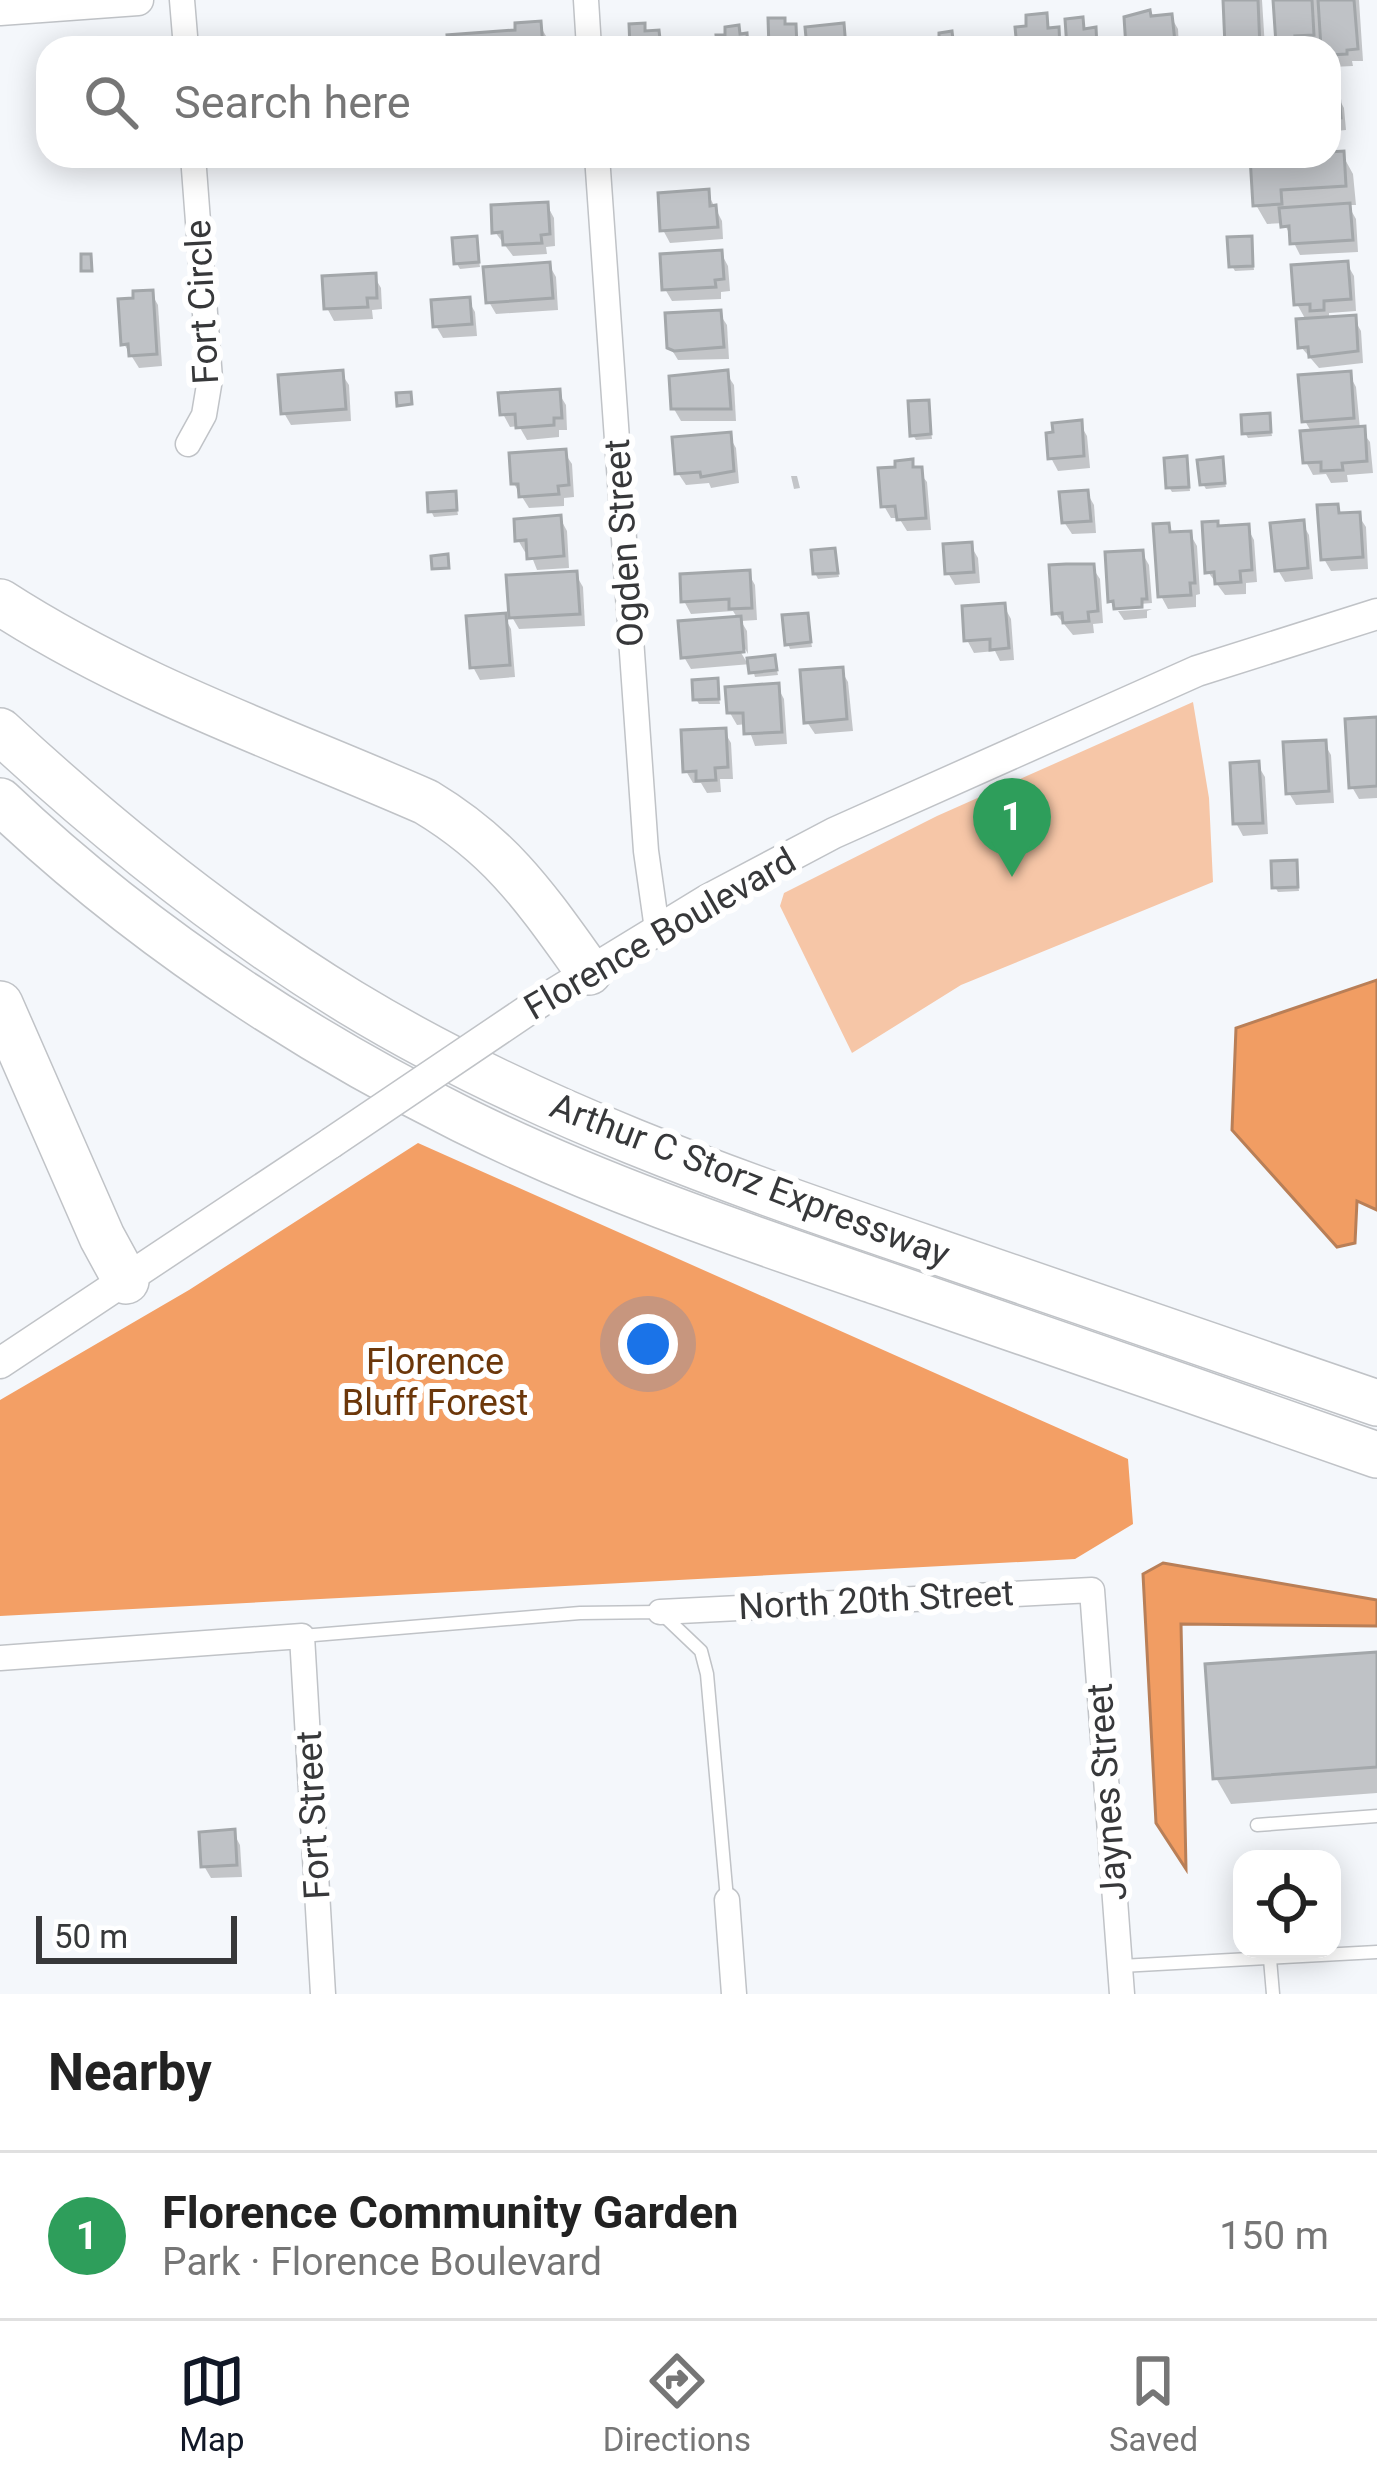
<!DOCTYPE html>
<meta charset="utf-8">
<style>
:root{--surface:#fff;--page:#f6f6f6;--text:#222;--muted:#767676;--line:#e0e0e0;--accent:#111827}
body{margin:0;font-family:Roboto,sans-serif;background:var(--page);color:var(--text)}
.controls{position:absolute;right:36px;bottom:36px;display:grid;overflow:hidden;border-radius:24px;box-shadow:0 6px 30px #0003}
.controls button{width:108px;height:108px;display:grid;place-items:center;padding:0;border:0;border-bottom:3px solid var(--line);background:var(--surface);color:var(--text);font:60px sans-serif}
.scale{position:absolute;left:36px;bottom:30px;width:201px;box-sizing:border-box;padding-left:12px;border:6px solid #37383a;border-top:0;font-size:33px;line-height:42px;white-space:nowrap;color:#37383a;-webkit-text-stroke:9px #fff;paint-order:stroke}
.you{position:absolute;left:648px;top:1344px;width:42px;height:42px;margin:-30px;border:9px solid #fff;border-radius:50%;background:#1a73e8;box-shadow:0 0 0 18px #1a73e833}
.badge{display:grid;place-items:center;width:78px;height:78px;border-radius:50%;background:var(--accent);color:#fff;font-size:39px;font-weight:700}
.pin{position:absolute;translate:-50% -99px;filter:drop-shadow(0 3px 6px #0008)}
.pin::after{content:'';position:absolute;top:63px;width:42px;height:36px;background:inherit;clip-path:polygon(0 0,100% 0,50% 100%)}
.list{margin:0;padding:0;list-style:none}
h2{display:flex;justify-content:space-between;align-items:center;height:156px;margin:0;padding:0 48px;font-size:51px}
h2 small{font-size:39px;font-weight:400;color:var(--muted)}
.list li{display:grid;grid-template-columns:78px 1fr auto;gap:36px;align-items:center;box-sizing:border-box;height:168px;padding:0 48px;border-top:3px solid var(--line)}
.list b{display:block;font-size:45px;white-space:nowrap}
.list p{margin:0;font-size:39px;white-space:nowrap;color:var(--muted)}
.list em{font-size:39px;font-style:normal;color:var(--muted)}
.icon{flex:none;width:66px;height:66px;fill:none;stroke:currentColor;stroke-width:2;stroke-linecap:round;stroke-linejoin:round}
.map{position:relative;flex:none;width:1377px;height:1994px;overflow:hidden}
.search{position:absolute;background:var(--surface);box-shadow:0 6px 30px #0003;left:36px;right:36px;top:36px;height:132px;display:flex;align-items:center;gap:30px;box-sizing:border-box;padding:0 42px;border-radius:36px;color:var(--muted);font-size:45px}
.sheet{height:324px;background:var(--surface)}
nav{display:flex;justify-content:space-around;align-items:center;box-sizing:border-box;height:168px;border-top:3px solid var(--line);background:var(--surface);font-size:33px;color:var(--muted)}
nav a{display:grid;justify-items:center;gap:6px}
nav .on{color:var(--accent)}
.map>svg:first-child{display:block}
.green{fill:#f6c6a7}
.forest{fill:#f39f65}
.water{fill:#f19d63;stroke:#b97f57;stroke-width:3}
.shadow{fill:#0003}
.building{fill:#bfc2c6;stroke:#a3a7aa;stroke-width:3}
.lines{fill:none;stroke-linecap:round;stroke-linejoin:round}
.service-casing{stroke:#c0c3c7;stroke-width:15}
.minor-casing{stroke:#c0c3c7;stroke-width:27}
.tertiary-casing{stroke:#c0c3c7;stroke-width:33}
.motorway-casing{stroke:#c0c3c7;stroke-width:48}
.service{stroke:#fff;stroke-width:12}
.minor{stroke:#fff;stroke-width:24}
.tertiary{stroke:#fff;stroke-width:30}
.motorway{stroke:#fff;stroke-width:45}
.tertiary-bridge-casing{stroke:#c0c3c7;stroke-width:33;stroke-linecap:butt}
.tertiary-bridge{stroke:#fff;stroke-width:30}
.labels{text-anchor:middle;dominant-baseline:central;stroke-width:12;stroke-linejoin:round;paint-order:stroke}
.street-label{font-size:36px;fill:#37383a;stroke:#fff}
.park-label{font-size:36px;fill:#6c370a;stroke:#fff}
</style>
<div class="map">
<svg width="1377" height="1994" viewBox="0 0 1377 1994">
<rect width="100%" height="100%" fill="#f4f7fb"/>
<!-- green -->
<path class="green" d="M1193,702L1209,798L1213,882L961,985L852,1053L780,906L784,893L937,816Z"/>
<!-- forest -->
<path class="forest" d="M418,1143L1128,1459L1133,1524L1075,1559L0,1616V1400L189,1290Z"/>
<!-- water -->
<g class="water">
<path d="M1377,980V1210L1357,1201L1355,1243L1337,1247L1232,1130L1236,1028Z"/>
<path d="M1163,1563L1377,1600V1626L1181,1624L1186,1869L1156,1823L1143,1574Z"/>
</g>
<!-- shadow -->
<g class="shadow">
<path d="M1226,0H1262L1265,48H1229Z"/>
<path d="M1276,0H1359L1363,61H1352L1353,66L1332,67L1329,48H1283Z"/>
<path d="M1171,17L1178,29L1179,48H1129L1152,19Z"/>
<path d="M539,24L553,48H451L518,33Z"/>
<path d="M1337,95L1344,108L1346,130L1336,131L1337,145L1329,146V96Z"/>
<path d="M1342,154L1353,174L1356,205H1348L1356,219L1358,252L1300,255L1284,223L1267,224L1256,205L1287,156Z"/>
<path d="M467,156H572L473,166Z"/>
<path d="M845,156H859V166H848Z"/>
<path d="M707,192L722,221L723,239L670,243L663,230Z"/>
<path d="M547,205L554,218L555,246L546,247L547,254L513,256L495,232Z"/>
<path d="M476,239L480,267L460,269L457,264Z"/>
<path d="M1250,239L1254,270L1235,271L1232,266Z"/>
<path d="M721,253L728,266L730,291L721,292V299L672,301L665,289Z"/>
<path d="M1347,264L1354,276L1356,311L1329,313V320L1354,319L1361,331L1363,363L1319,368L1301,347L1307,322L1297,304Z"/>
<path d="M549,265L556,277L558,310L496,314L489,302Z"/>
<path d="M374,276L381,288L382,309L372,310L373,319L334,321L327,308Z"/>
<path d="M151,293L158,305L162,366L139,368L124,344Z"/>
<path d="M468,300L475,312L477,336L443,338L436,326Z"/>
<path d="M719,313L727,325L729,359L678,360L670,347Z"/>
<path d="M341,373L349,385L351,421L291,425L284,413Z"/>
<path d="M726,373L734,385L736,421H681L674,409Z"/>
<path d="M1349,374L1356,387L1360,429L1370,442L1373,473L1347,475L1348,482L1331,483L1326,474L1313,475L1306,462L1312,433L1305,421Z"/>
<path d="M558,392L566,405L567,430H559V437L527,440L519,426L510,427L503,414Z"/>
<path d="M927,403L932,439L916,440L913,435Z"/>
<path d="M1268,416L1272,436L1248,438L1245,433Z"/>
<path d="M1080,424L1087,436L1090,468L1058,471L1051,458L1057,435Z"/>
<path d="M729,436L736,448L739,483L711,488L709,483L686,485L678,473Z"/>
<path d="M564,452L572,464L574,497L564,498V506L529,508L514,484Z"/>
<path d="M1185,459L1190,491L1172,492L1169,487Z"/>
<path d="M1221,460L1226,487L1206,489L1203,484Z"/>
<path d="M911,462L927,482L931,530L907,531L899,518H891L884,506L898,470Z"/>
<path d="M791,476H797L800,488L794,489Z"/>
<path d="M1087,493L1094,505L1096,533L1072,534L1064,522Z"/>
<path d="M454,494L458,515L434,517L431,511Z"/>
<path d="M1337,507L1342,516L1358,515L1366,527L1368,569L1331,571L1324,559Z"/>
<path d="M560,518L567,531L569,568L537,570L530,552H525L518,540Z"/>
<path d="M1302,523L1309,535L1313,579L1285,582L1278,570Z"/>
<path d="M1167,526L1172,535L1190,534L1197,546L1200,594L1196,595V607L1168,609L1161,596Z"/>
<path d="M1247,527L1254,540L1257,582L1246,583V594L1225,595L1208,572L1219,529Z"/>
<path d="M971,546L978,558L980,583L955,585L948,573Z"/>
<path d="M834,551L839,577L818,579L815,573Z"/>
<path d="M1142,553L1149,565L1152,603L1114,606L1111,601Z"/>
<path d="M1092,567L1100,579L1103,623L1093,624L1094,633L1073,635L1055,613Z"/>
<path d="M748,573L755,585L757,620L741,621L747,631L748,654L739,638L734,641L746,661L774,658L778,675L755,677L751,664L691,669L684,657L738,619L733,611L691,614L684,601Z"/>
<path d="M576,575L583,587L585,626L519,629L512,617Z"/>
<path d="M1004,606L1011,619L1014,660L1000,661L995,651L974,653L967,640Z"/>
<path d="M1152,609L1147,611V618L1124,620L1118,611Z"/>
<path d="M504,616L511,629L515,677L480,680L473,667Z"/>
<path d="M806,616L812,647L790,649L788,644Z"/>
<path d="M841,670L848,682L853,731L815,734L807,722Z"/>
<path d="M716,681L720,704H699L696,699Z"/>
<path d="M777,686L784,699L787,744L755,746L747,724L737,725L730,713Z"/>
<path d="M1377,720V798L1359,799L1352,787Z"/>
<path d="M724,731L731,743L733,779H720L721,792L707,793L701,783H693L686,771Z"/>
<path d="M1324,743L1331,755L1334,803L1296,805L1289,793Z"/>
<path d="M1257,764L1265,777L1268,834L1243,836L1236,823Z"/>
<path d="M1295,863L1299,891L1278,892L1275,887Z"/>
<path d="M1377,1655V1793L1231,1804L1216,1778Z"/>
<path d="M233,1832L240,1845L242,1877L211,1878L204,1866Z"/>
</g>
<!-- building -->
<g class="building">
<path d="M1223,0H1258L1260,48L1225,46Z"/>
<path d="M1273,0H1312L1314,35L1295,36L1296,42L1276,44Z"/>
<path d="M1318,0H1354L1358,49L1347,50V54L1329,55V48H1321Z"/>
<path d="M1150,10L1151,16L1172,14L1175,42H1162V48H1126L1124,17Z"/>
<path d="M1047,13L1048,28L1059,27L1060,48H1017L1015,27L1026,26V15Z"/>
<path d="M1083,17L1084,29L1096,27L1097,48H1067L1065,19Z"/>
<path d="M768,18H785V24H796L797,48H769Z"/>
<path d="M541,21L543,48H448L447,35L515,30V23Z"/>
<path d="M645,23V31L659,30L661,48H630L629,24Z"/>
<path d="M844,23L846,48H807L805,27Z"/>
<path d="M739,25L740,34L747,33L748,48H717L716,35H725V27Z"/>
<path d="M952,31L953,40L966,39L967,48H926V41L939,40V33Z"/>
<path d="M1339,92L1341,118L1331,119L1332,133H1329V93Z"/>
<path d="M1344,151L1346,186L1281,190L1282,204L1253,206L1250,157L1329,156V152Z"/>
<path d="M709,189L710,206L716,205L718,227L660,231L658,193Z"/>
<path d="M548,202L550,234L541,235L542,243L503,245L502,232L492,233L491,205Z"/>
<path d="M1350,203L1353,240L1290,244L1289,226L1281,227L1279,208Z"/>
<path d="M477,236L479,262L454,264L452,238Z"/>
<path d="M1252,236L1253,266L1229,267L1227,237Z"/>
<path d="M722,250L724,279L715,280L716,287L662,290L660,254Z"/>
<path d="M81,254H91L92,271H81Z"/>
<path d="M1348,261L1351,299L1324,301V310L1310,311V304L1294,305L1291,265Z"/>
<path d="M550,262L553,298L486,303L483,267Z"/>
<path d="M376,273L377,298H367L368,307L324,309L322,276Z"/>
<path d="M153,290L157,354L129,356L128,344L121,345L118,299L133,298V291Z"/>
<path d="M470,297L472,324L433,327L431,300Z"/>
<path d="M721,310L724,347L674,351L667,348L665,313Z"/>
<path d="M1356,315L1358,351L1309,357L1308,347L1298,348L1296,319Z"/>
<path d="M343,370L346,409L281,414L278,375Z"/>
<path d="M728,370L731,409H671L669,376Z"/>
<path d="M1351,371L1354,418L1302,422L1298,375Z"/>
<path d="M560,389L562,418H554V425L516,428L515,414L500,415L498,393Z"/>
<path d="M411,392L412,404L397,406L396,393Z"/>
<path d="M929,400L931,434L910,436L908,401Z"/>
<path d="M1270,413L1271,432L1242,434L1241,415Z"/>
<path d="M1082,420L1084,456L1048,459L1046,433L1053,432L1052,423Z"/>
<path d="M1365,426L1367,461L1342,463L1343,470L1321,471V462L1303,463L1300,431Z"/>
<path d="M731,432L734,471L701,477L700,472L675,474L672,437Z"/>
<path d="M566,449L569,485L558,486L559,494L519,497L518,484H511L509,453Z"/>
<path d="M1187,456L1189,487L1166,488L1164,458Z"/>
<path d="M1223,457L1225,483L1200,485L1197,460Z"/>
<path d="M913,459V467H922L926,518L897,520L895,506L881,507L878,468L895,467V461Z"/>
<path d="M1088,490L1091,521L1062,523L1059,492Z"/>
<path d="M456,491L457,510L428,512L427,493Z"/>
<path d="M1338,504L1339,513L1360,512L1363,557L1321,560L1317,505Z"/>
<path d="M561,515L564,556L527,559L526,540L515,541L514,519Z"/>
<path d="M1304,520L1308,568L1275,571L1270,523Z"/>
<path d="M1218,521V526L1249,524L1252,570L1240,571L1241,582L1215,584L1214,572L1205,573L1202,522Z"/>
<path d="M1169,523L1170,532L1191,531L1195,583H1190L1191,595L1158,597L1153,524Z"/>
<path d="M972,542L974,572L945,574L943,544Z"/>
<path d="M835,548L838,573L813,574L811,550Z"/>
<path d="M1143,550L1147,599H1142V607L1114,609L1113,601L1108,602L1105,552Z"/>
<path d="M448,554L449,568L432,569L431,556Z"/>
<path d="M1066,564H1094L1098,611L1088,612L1089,621L1063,623L1062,613L1052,614L1049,565Z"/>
<path d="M750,570L752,608L729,609V599L681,602L680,574Z"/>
<path d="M577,571L580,614L509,618L506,575Z"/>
<path d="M1005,603L1009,648L990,650V639L964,641L962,606Z"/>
<path d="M506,613L510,665L470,668L466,616Z"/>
<path d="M808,613L811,642L785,645L782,615Z"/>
<path d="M741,616L744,652L681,658L678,621Z"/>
<path d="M775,655L777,670L749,673L747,658Z"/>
<path d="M843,667L847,719L804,723L800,670Z"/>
<path d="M718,678L719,699L693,700L692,680Z"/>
<path d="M779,683L782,732L744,734L743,713H727L725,687Z"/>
<path d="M1377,717V786L1349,788L1345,719Z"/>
<path d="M726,728L728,767L715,768L716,780L696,781V771L683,772L681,730Z"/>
<path d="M1326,740L1329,791L1286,794L1283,742Z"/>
<path d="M1259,761L1263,823L1233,824L1230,763Z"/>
<path d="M1297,860L1298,887L1272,888L1271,861Z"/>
<path d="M1377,1652V1767L1213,1779L1205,1664Z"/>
<path d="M235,1829L237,1865L201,1867L199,1832Z"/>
</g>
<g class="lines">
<defs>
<g id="service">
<path d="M302,1636L580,1613L660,1612L701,1651L707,1674L727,1899"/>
<path d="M1257,1825L1377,1816"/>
<path d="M1270,1959L1273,1994"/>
<path d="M1121,1966L1377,1952"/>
</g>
<g id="minor">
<path d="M182,0L186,48"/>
<path d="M586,0L589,48"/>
<path d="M597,156L646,851L657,929"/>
<path d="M188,444L204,415L210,379L193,156"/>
<path d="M660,1612L1092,1590L1122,1994"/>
<path d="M0,1658L302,1636L323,1994"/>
<path d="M727,1900L734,1994"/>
</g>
<g id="tertiary">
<path d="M0,10L138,0"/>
<path d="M540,1002L707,900L834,833L1197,671L1377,614"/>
<path d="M0,1363L331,1143"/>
</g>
<g id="motorway">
<path d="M0,602C133,688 282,739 426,802C504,849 537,900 589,972"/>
<path d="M0,731C108,831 224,925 350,1002C531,1112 732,1182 932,1250C1081,1300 1229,1352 1377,1403"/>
<path d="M0,801C137,931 295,1036 463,1120C596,1186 738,1234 878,1282C1045,1340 1211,1396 1377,1455"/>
<path d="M0,1004L102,1237L126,1281"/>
</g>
</defs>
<!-- service casing -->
<use href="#service" class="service-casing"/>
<!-- minor casing -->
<use href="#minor" class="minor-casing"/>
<!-- tertiary casing -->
<use href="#tertiary" class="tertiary-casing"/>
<!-- motorway casing -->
<use href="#motorway" class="motorway-casing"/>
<!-- service -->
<use href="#service" class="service"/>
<!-- minor -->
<use href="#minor" class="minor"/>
<!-- tertiary -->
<use href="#tertiary" class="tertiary"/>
<!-- motorway -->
<use href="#motorway" class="motorway"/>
<defs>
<path id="tertiary-bridge" d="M331,1143L540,1002"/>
</defs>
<!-- tertiary-bridge casing -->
<use href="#tertiary-bridge" class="tertiary-bridge-casing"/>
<!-- tertiary-bridge -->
<use href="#tertiary-bridge" class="tertiary-bridge"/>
</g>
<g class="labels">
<!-- street labels -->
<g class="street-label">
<text transform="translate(202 302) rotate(-93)">Fort Circle</text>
<text transform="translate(624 543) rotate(-94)">Ogden Street</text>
<text transform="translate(660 934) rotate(-30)">Florence Boulevard</text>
<text transform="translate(750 1180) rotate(21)">Arthur C Storz Expressway</text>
<text transform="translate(876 1600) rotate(-3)">North 20th Street</text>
<text transform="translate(1107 1792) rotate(-94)">Jaynes Street</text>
<text transform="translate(313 1815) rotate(-93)">Fort Street</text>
</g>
<!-- park labels -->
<g class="park-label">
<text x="435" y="1362">Florence<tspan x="435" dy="41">Bluff Forest</tspan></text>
</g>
</g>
</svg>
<div class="controls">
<button><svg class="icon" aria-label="locate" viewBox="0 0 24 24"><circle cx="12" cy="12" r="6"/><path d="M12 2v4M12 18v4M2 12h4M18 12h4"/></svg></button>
</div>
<div class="scale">50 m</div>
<div class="you"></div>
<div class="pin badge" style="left:1012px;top:877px;background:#2e9e5b">1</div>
<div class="search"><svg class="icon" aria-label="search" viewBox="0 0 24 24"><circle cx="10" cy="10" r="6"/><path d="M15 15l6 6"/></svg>Search here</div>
</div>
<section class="sheet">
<h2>Nearby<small></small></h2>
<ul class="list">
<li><span class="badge" style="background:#2e9e5b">1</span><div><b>Florence Community Garden</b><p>Park · Florence Boulevard</p></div><em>150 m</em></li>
</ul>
</section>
<nav>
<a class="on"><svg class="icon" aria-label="map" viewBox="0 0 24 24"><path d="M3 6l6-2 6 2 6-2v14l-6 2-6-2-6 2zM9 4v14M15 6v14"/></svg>Map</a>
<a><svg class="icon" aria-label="directions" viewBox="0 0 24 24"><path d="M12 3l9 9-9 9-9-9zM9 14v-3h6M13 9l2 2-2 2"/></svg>Directions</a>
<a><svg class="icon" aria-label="saved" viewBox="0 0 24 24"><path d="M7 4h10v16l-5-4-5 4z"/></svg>Saved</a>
</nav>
